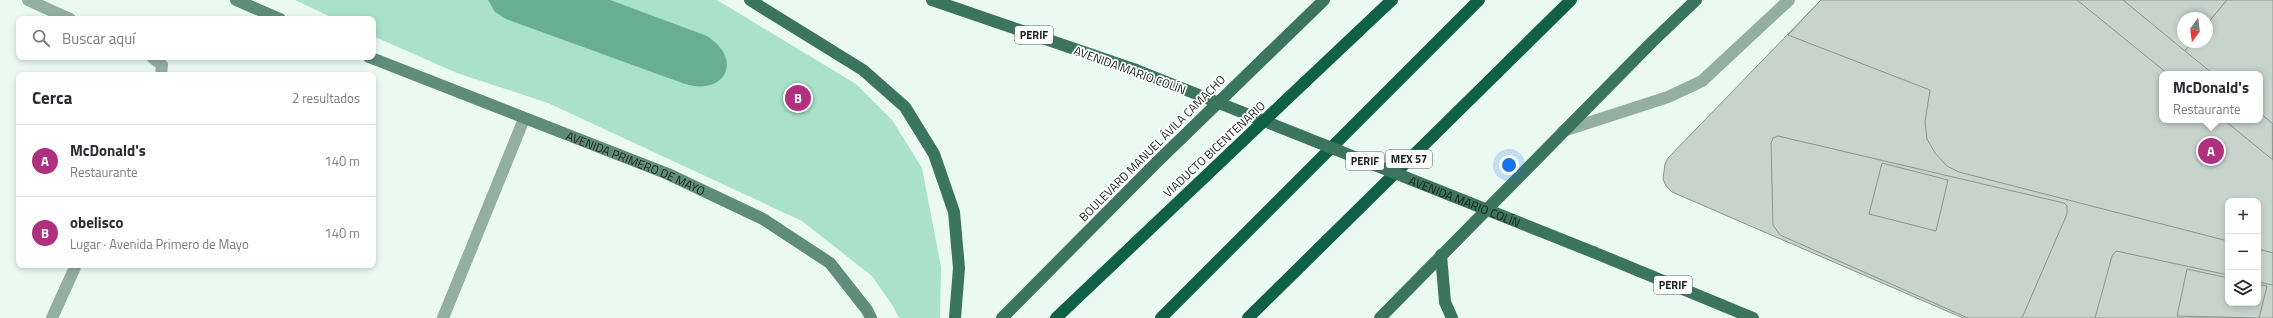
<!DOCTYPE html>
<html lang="es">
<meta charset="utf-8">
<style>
:root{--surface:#fff;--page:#f7f7f7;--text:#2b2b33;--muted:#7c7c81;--line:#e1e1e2;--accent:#af307e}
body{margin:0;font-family:"Titillium Web",sans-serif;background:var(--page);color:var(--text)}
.controls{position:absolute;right:12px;bottom:12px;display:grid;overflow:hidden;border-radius:8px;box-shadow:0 2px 6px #0003}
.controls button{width:36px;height:36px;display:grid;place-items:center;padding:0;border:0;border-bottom:1px solid var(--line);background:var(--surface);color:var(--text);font:20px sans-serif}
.compass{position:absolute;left:2177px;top:12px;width:36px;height:36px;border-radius:50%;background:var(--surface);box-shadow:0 2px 6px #0003;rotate:194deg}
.you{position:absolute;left:1509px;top:165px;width:14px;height:14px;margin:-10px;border:3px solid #fff;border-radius:50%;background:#1a73e8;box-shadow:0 0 0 6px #1a73e833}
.badge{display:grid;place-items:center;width:26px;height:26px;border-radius:50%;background:var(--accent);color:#fff;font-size:13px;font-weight:700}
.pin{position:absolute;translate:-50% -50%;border:2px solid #fff;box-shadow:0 1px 4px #0006}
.popup{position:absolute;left:2159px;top:71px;width:104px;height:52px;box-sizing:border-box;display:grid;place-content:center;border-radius:8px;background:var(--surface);filter:drop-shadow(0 1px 3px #0005);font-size:13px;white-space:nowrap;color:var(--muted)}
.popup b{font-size:15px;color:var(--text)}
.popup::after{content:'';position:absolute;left:50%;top:100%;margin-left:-8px;border:8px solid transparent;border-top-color:var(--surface)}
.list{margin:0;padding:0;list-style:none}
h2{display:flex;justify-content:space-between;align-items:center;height:52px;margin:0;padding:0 16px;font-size:17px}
h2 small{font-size:13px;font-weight:400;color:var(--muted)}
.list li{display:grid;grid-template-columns:26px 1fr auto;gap:12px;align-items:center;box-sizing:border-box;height:72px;padding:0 16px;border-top:1px solid var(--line)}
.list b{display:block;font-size:15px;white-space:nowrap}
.list p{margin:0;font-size:13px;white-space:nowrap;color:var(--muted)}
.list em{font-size:13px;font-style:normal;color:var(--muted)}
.icon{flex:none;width:22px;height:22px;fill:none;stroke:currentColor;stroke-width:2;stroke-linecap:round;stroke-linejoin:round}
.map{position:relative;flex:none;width:2273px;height:318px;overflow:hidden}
.search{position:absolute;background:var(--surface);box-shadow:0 2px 6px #0003;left:16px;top:16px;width:360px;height:44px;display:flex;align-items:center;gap:10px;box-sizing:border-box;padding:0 14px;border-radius:8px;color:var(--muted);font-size:15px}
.panel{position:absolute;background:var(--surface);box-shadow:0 2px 6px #0003;left:16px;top:72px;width:360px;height:196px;border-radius:8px}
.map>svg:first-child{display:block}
.green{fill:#a9e1ca}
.water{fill:#68ae93}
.building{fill:#c7d4ce;stroke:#88948e;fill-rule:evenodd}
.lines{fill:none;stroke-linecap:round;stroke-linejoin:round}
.lane{stroke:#92afa2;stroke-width:12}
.secondary{stroke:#608d7b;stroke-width:12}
.primary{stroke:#3b745f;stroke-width:12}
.highway{stroke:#105f47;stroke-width:12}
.primary-bridge{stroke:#3b745f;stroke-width:12}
.highway-bridge{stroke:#105f47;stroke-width:12}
.labels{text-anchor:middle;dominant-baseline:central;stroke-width:3.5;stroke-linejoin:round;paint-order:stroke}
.shield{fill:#fff;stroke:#5e625f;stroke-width:1}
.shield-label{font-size:11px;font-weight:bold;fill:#191e1b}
.street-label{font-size:12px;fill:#191e1b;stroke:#fff}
</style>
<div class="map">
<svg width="2273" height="318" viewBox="0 0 2273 318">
<rect width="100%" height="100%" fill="#ebf9f3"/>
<!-- green -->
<path class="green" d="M295,0H717L856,84L892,120L922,168L941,267L940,318H899L893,306L872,276L802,221L548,103L457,73L373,36V19H335Z"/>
<!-- water -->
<path class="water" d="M488,0H610L707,36C744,60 725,96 685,84L506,19L495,12Z"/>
<!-- building -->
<g class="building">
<path d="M1821,0H2272L2273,318H1963L1672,192L1666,186L1663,179L1665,164L1668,158ZM2183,18H2207V42H2183ZM2162,74H2260V120H2162ZM2228,201H2258V303H2228Z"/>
<path d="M1821,0H2077L2168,74H2162V120H2224L2273,160V253L2258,249V201H2228V241L1959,172L1947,166L1935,153L1927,139L1925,122L1930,90L1788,35Z"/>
<path d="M2123,0H2227L2207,24V18H2183V42H2192L2185,51Z"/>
<path d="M2227,0H2273V124L2260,113V74H2213L2185,51L2192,42H2207V24Z"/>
<path d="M1778,136L2064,203L2067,206V214L2022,318H1968L1780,235L1773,225L1771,143L1773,138Z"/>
<path d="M1882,163L1948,180L1936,231L1869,214Z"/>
<path d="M2116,251L2228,275V303H2258V282L2273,285V318H2095L2112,256Z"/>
<path d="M2187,269L2228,278V303H2258V284L2267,286L2259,318L2177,316Z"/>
</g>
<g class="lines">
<!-- lane -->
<g class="lane">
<path d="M28,0L70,19"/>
<path d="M152,57L162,65L161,75"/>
<path d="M1563,131L1668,97L1702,81L1789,0"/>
<path d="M52,318L76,265"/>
<path d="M443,318L524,119"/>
</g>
<!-- secondary -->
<g class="secondary">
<path d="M236,0L280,19"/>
<path id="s1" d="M369,57L668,174L763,219L830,263L867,310L871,318"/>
</g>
<!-- primary -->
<g class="primary">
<path d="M750,0L863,70L905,107L934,154L954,212L959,268L955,318"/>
<path d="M932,0L1136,70"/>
<path d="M1593,252L1753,318"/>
<path d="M1441,255L1445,302L1452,318"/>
<path d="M1002,318L1157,162L1324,0"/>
<path d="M1380,318L1652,42L1696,0"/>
</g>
<!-- highway -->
<g class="highway">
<path d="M1304,83L1392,0"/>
<path d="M1161,318L1479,0"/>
<path d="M1248,318L1571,0"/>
</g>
<!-- primary-bridge -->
<path class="primary-bridge" id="s2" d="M1136,70L1593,252"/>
<!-- highway-bridge -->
<path class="highway-bridge" d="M1056,318L1304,83"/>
</g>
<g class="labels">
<!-- shield labels -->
<g class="shield">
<rect x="1015" y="26" width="38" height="18" rx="3"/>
<rect x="1386" y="150" width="46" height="18" rx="3"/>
<rect x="1346" y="152" width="38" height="18" rx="3"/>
<rect x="1654" y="276" width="38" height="18" rx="3"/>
</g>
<g class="shield-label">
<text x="1034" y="35">PERIF</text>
<text x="1409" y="159">MEX 57</text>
<text x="1365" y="161">PERIF</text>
<text x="1673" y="285">PERIF</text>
</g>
<!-- street labels -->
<g class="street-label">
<text transform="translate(1130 70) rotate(20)">AVENIDA MARIO COLÍN</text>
<text transform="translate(1152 148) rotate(-45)">BOULEVARD MANUEL ÁVILA CAMACHO</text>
<text transform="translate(1214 149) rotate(-43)">VIADUCTO BICENTENARIO</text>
<text stroke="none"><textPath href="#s1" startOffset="287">AVENIDA PRIMERO DE MAYO</textPath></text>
<text stroke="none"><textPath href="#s2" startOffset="354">AVENIDA MARIO COLÍN</textPath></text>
</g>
</g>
</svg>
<div class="controls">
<button>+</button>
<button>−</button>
<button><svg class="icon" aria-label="layers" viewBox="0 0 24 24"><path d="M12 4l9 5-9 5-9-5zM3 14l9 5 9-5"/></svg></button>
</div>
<svg class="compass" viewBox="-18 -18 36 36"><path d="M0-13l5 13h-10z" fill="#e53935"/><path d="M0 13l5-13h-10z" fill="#7c7c81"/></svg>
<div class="you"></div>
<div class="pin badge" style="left:2211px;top:151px">A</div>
<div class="popup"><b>McDonald's</b>Restaurante</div>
<div class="pin badge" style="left:798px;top:98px">B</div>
<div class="search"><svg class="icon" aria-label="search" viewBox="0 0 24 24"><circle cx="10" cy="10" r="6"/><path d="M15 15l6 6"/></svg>Buscar aquí</div>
<section class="panel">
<h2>Cerca<small>2 resultados</small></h2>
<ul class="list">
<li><span class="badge">A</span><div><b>McDonald's</b><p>Restaurante</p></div><em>140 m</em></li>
<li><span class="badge">B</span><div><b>obelisco</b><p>Lugar · Avenida Primero de Mayo</p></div><em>140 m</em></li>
</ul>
</section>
</div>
